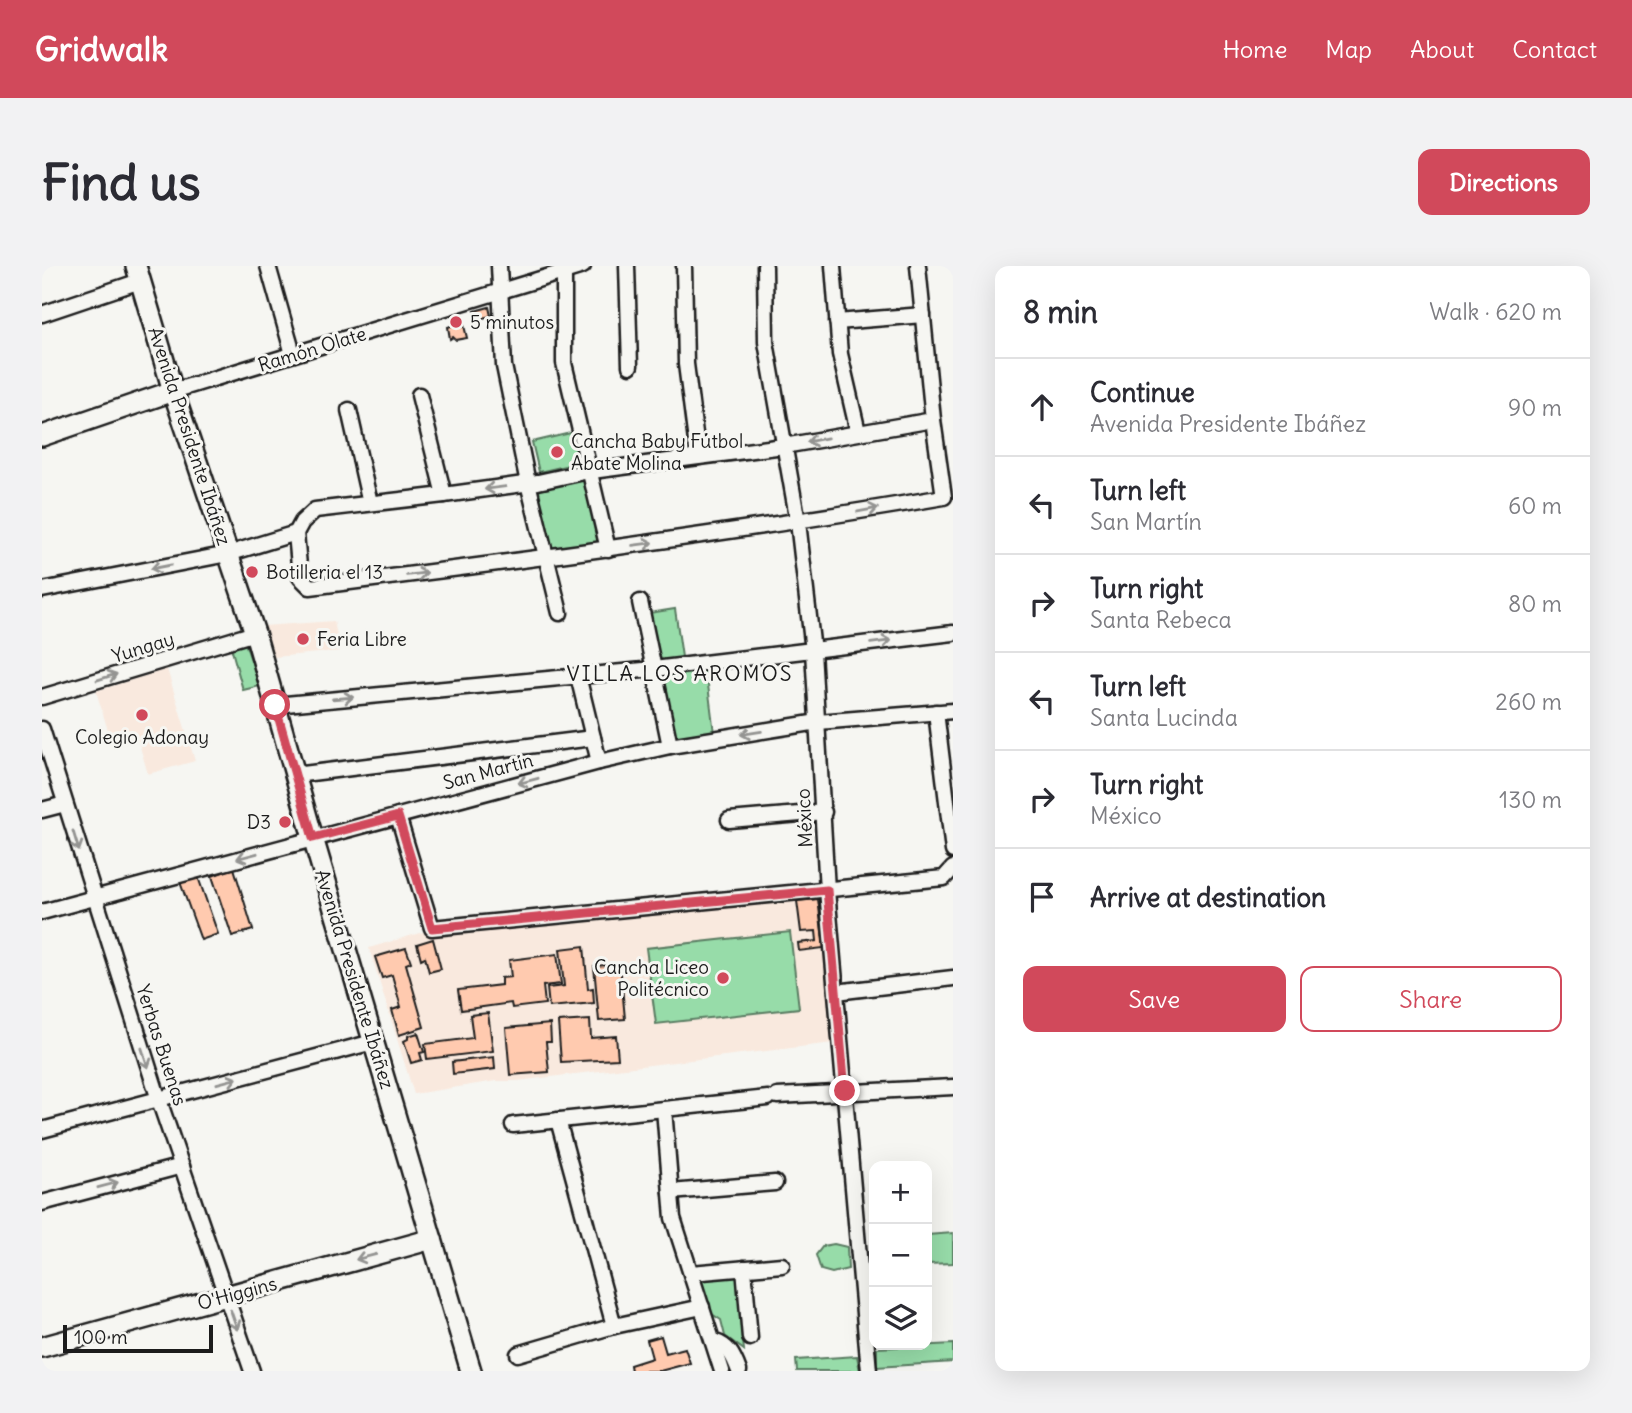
<!DOCTYPE html>
<meta charset="utf-8">
<style>
:root{--surface:#fff;--page:#f2f2f3;--text:#2b2b33;--muted:#7c7c81;--line:#e1e1e2;--accent:#d1495b}
body{margin:0;font-family:Delius,sans-serif;background:var(--page);color:var(--text)}
.controls{position:absolute;right:21px;bottom:21px;display:grid;overflow:hidden;border-radius:14px;box-shadow:0 7px 28px #0002}
.controls button{width:63px;height:63px;display:grid;place-items:center;padding:0;border:0;border-bottom:2px solid var(--line);background:var(--surface);color:var(--text);font:35px sans-serif}
.scale{position:absolute;left:21px;bottom:18px;width:150px;box-sizing:border-box;padding-left:7px;border:4px solid #1c1c1c;border-top:0;font-size:19px;line-height:24px;white-space:nowrap;color:#1c1c1c;-webkit-text-stroke:5px #f6f6f2;paint-order:stroke}
.stop{position:absolute;width:21px;height:21px;margin:-16px;border:5px solid #d1495b;border-radius:50%;background:#fff}
.stop.end{background:#d1495b;border-color:#fff;box-shadow:0 2px 7px #0008}
.list{margin:0;padding:0;list-style:none}
h2{display:flex;justify-content:space-between;align-items:center;height:91px;margin:0;padding:0 28px;font-size:30px}
h2 small{font-size:23px;font-weight:400;color:var(--muted)}
.list li{display:grid;grid-template-columns:46px 1fr auto;gap:21px;align-items:center;box-sizing:border-box;height:98px;padding:0 28px;border-top:2px solid var(--line)}
.list b{display:block;font-size:26px;white-space:nowrap}
.list p{margin:0;font-size:23px;white-space:nowrap;color:var(--muted)}
.list em{font-size:23px;font-style:normal;color:var(--muted)}
.actions{display:flex;gap:14px;padding:21px 28px}
.actions a{flex:1;padding:16px 0;border:2px solid var(--accent);border-radius:14px;text-align:center;font-size:24px;color:var(--accent)}
.actions .main{background:var(--accent);color:#fff}
.icon{flex:none;width:38px;height:38px;fill:none;stroke:currentColor;stroke-width:2;stroke-linecap:round;stroke-linejoin:round}
.map{position:relative;flex:none;width:911px;height:1105px;overflow:hidden;border-radius:14px}
header{display:flex;align-items:center;gap:42px;box-sizing:border-box;height:98px;padding:0 35px;background:var(--accent);color:#fff}
header strong{font-size:33px}
nav{display:flex;gap:38px;margin-inline-start:auto;font-size:24px}
.intro{display:flex;align-items:center;justify-content:space-between;box-sizing:border-box;height:168px;padding:0 42px}
h1{margin:0;font-size:49px}
.button{padding:18px 32px;border-radius:14px;background:var(--accent);color:#fff;font-size:24px;font-weight:700}
main{display:flex;gap:42px;padding:0 42px}
aside{flex:1;background:var(--surface);border-radius:14px;box-shadow:0 7px 28px #0002}
.map>svg:first-child{display:block}
.built{fill:#f9e9de}
.green{fill:#97dca9;stroke:#5a7c62;stroke-width:2}
.building{fill:#ffcaaf;stroke:#1c1c1c;stroke-width:2}
.lines{fill:none;stroke-linecap:round;stroke-linejoin:round}
.minor-casing{stroke:#1c1c1c;stroke-width:19}
.major-casing{stroke:#1c1c1c;stroke-width:24}
.minor{stroke:#f6f6f2;stroke-width:14}
.major{stroke:#f6f6f2;stroke-width:19}
.oneway{stroke:#949492}
.route{stroke:#d1495b;stroke-width:9}
.poi-dot{fill:#d1495b;stroke:#f6f6f2;stroke-width:2.5}
.labels{text-anchor:middle;dominant-baseline:central;stroke-width:6;stroke-linejoin:round;paint-order:stroke}
.poi-label{font-size:19px;fill:#1c1c1c;stroke:#f6f6f2;text-anchor:start}
.street-label{font-size:19px;fill:#1c1c1c;stroke:#f6f6f2}
.neighbourhood-label{font-size:21px;letter-spacing:2px;fill:#1c1c1c;stroke:#f6f6f2}
</style>
<header>
<strong>Gridwalk</strong>
<nav><a>Home</a><a>Map</a><a>About</a><a>Contact</a></nav>
</header>
<div class="intro"><h1>Find us</h1><a class="button">Directions</a></div>
<main>
<div class="map">
<svg width="911" height="1105" viewBox="0 0 911 1105">
<rect width="100%" height="100%" fill="#f6f6f2"/>
<filter id="ink" filterUnits="userSpaceOnUse"><feTurbulence type="fractalNoise" baseFrequency=".0143" numOctaves="2"/><feDisplacementMap in="SourceGraphic" scale="14" xChannelSelector="R" yChannelSelector="G"/><feConvolveMatrix kernelMatrix="1 2 1 2 8 2 1 2 1" color-interpolation-filters="sRGB"/></filter>
<g filter="url(#ink)">
<!-- built -->
<g class="built">
<path d="M292,355L298,385L232,391L221,360Z"/>
<path d="M125,403L153,495L106,508L96,474L71,481L54,425Z"/>
<path d="M780,630L791,777L475,815H454L372,828L327,682L381,666Z"/>
</g>
<!-- green -->
<g class="green">
<path d="M533,166L540,196L497,206L490,176Z"/>
<path d="M542,210L557,277L506,283L489,218Z"/>
<path d="M633,343L642,405L664,403L672,467L630,475L607,347Z"/>
<path d="M203,377L218,420L201,424L189,381Z"/>
<path d="M748,666L757,742L614,758L604,682Z"/>
<path d="M911,967V997L885,998V969Z"/>
<path d="M792,978L805,981L806,1003L790,1007L779,1004L774,989L781,980Z"/>
<path d="M697,1007L704,1075H701L702,1084L683,1070L679,1054L670,1048L657,1012Z"/>
<path d="M911,1078V1096L835,1101V1082Z"/>
<path d="M815,1090L818,1105H755L754,1094Z"/>
</g>
<!-- building -->
<g class="building">
<path d="M447,41L449,50L436,53L433,45Z"/>
<path d="M420,51L425,72L414,74L411,71L408,73L406,61L412,59L411,53Z"/>
<path d="M192,602L211,664L190,670L170,610Z"/>
<path d="M156,611L176,668L159,674L138,616Z"/>
<path d="M776,633L782,682L757,685L756,677L775,675L774,665L759,666L755,635Z"/>
<path d="M391,673L399,703L387,706L383,691L379,693L375,678Z"/>
<path d="M542,680L546,723L551,722L552,737L507,741L505,722L522,720L518,683Z"/>
<path d="M364,682L369,696L364,698L382,761L357,769L350,744L359,741L350,709L340,712L333,691Z"/>
<path d="M515,688L519,718L501,720L503,738L470,742L469,737L419,744L416,724L459,719V712L469,711L467,694Z"/>
<path d="M578,698L583,753L557,755L552,700Z"/>
<path d="M446,747L451,785L385,793L383,778L431,772L428,749Z"/>
<path d="M548,754L549,772L574,770L576,793L519,796L516,756Z"/>
<path d="M508,758L509,776H504L507,806L468,809L464,762Z"/>
<path d="M376,767L382,786L378,787L380,794L369,797L362,775L366,773V770Z"/>
<path d="M452,791L453,803L411,808L410,796Z"/>
<path d="M619,1070L624,1087L643,1082L648,1097L618,1105H589L588,1099L610,1092L605,1074Z"/>
</g>
<g class="lines">
<defs>
<g id="minor">
<path d="M226,0L251,88"/>
<path d="M457,0L462,100L486,217L518,347"/>
<path d="M522,0V97L566,283"/>
<path d="M585,0L588,100"/>
<path d="M642,0L644,98L656,191"/>
<path d="M723,0L724,76L756,256L771,385L785,624L827,1105"/>
<path d="M791,0L798,88L816,166"/>
<path d="M0,48L98,15"/>
<path d="M795,56L881,49"/>
<path d="M131,125L541,0"/>
<path d="M377,129L402,229"/>
<path d="M307,144L328,237"/>
<path d="M254,267L258,311L268,321C480,295 692,267 902,231L891,154L876,0"/>
<path d="M254,267L260,256L273,244L402,229L496,216L542,206L742,180L891,154"/>
<path d="M0,324L186,288L254,267"/>
<path d="M598,336L628,480"/>
<path d="M536,410L557,496"/>
<path d="M0,431L213,367"/>
<path d="M233,439L612,403L911,367"/>
<path d="M894,446L911,585"/>
<path d="M0,463L117,834L210,1105"/>
<path d="M253,509L551,472"/>
<path d="M0,544L23,538"/>
<path d="M356,550L390,662L902,612L911,602"/>
<path d="M687,554L782,546"/>
<path d="M0,646L557,496L628,480L776,456L911,445"/>
<path d="M794,726L911,712"/>
<path d="M735,830L911,821"/>
<path d="M622,843L631,952L680,1105"/>
<path d="M516,854L572,1060"/>
<path d="M471,859L726,832"/>
<path d="M0,864L331,776"/>
<path d="M629,926L733,917"/>
<path d="M0,937L140,900"/>
<path d="M702,1002L708,1072"/>
<path d="M649,1007L740,999"/>
<path d="M671,1075C687,1080 691,1089 697,1105"/>
<path d="M476,1088L572,1060L660,1041"/>
</g>
<g id="major">
<path d="M94,0L131,125L213,367L271,572L429,1105"/>
<path d="M0,170L131,125"/>
<path d="M0,1081L390,973"/>
</g>
</defs>
<!-- minor casing -->
<use href="#minor" class="minor-casing"/>
<!-- major casing -->
<use href="#major" class="major-casing"/>
<!-- minor -->
<use href="#minor" class="minor"/>
<!-- major -->
<use href="#major" class="major"/>
</g>
<!-- one-way arrows -->
<defs><path id="oneway-shaft" d="M-6 0H5M1.5-3L5.5 0L1.5 3" fill="none" stroke-width="1.6" stroke-linecap="round" stroke-linejoin="round" transform="scale(1.75)"/></defs>
<g class="oneway">
<use href="#oneway-shaft" transform="translate(775 174) rotate(169)"/>
<use href="#oneway-shaft" transform="translate(453 222) rotate(172)"/>
<use href="#oneway-shaft" transform="translate(826 244) rotate(-10)"/>
<use href="#oneway-shaft" transform="translate(601 278) rotate(-8)"/>
<use href="#oneway-shaft" transform="translate(119 301) rotate(169)"/>
<use href="#oneway-shaft" transform="translate(375 308) rotate(-7)"/>
<use href="#oneway-shaft" transform="translate(839 376) rotate(-7)"/>
<use href="#oneway-shaft" transform="translate(65 411) rotate(-17)"/>
<use href="#oneway-shaft" transform="translate(301 432) rotate(-5)"/>
<use href="#oneway-shaft" transform="translate(709 467) rotate(171)"/>
<use href="#oneway-shaft" transform="translate(486 515) rotate(165)"/>
<use href="#oneway-shaft" transform="translate(34 575) rotate(73)"/>
<use href="#oneway-shaft" transform="translate(205 590) rotate(165)"/>
<use href="#oneway-shaft" transform="translate(103 792) rotate(72)"/>
<use href="#oneway-shaft" transform="translate(185 815) rotate(-15)"/>
<use href="#oneway-shaft" transform="translate(66 919) rotate(-15)"/>
<use href="#oneway-shaft" transform="translate(324 991) rotate(165)"/>
<use href="#oneway-shaft" transform="translate(192 1054) rotate(71)"/>
</g>
</g>
<g class="lines" filter="url(#ink)">
<!-- route -->
<path class="route" d="M233,439L271,572L356,550L390,662L785,624L803,825"/>
</g>
<!-- markers -->
<g class="poi-dot">
<circle cx="414" cy="56" r="7"/>
<circle cx="515" cy="186" r="7"/>
<circle cx="210" cy="306" r="7"/>
<circle cx="261" cy="373" r="7"/>
<circle cx="100" cy="449" r="7"/>
<circle cx="243" cy="556" r="7"/>
<circle cx="681" cy="712" r="7"/>
</g>
<g class="labels">
<!-- poi labels -->
<g class="poi-label">
<text x="428" y="56">5 minutos</text>
<text x="529" y="175">Cancha Baby Fútbol<tspan x="529" dy="22">Abate Molina</tspan></text>
<text x="224" y="306">Botilleria el 13</text>
<text x="275" y="373">Feria Libre</text>
<text x="100" y="471" text-anchor="middle">Colegio Adonay</text>
<text x="229" y="556" text-anchor="end">D3</text>
<text x="667" y="701" text-anchor="end">Cancha Liceo<tspan x="667" dy="22">Politécnico</tspan></text>
</g>
<!-- street labels -->
<g class="street-label">
<text transform="translate(270 83) rotate(-17)">Ramón Olate</text>
<text transform="translate(148 170) rotate(72)">Avenida Presidente Ibáñez</text>
<text transform="translate(101 381) rotate(-17)">Yungay</text>
<text transform="translate(446 505) rotate(-15)">San Martín</text>
<text transform="translate(762 552) rotate(-93)">México</text>
<text transform="translate(313 713) rotate(73)">Avenida Presidente Ibáñez</text>
<text transform="translate(120 779) rotate(72)">Yerbas Buenas</text>
<text transform="translate(195 1027) rotate(-15)">O'Higgins</text>
</g>
<!-- neighbourhood labels -->
<g class="neighbourhood-label">
<text x="638" y="407">VILLA LOS AROMOS</text>
</g>
</g>
</svg>
<div class="controls">
<button>+</button>
<button>−</button>
<button><svg class="icon" aria-label="layers" viewBox="0 0 24 24"><path d="M12 4l9 5-9 5-9-5zM3 14l9 5 9-5"/></svg></button>
</div>
<div class="scale">100 m</div>
<div class="stop" style="left:233px;top:439px"></div>
<div class="stop end" style="left:803px;top:825px"></div>
</div>
<aside>
<h2>8 min<small>Walk · 620 m</small></h2>
<ul class="list">
<li><svg class="icon" aria-label="ahead" viewBox="0 0 24 24"><path d="M12 20V5M6 11l6-6 6 6"/></svg><div><b>Continue</b><p>Avenida Presidente Ibáñez</p></div><em>90 m</em></li>
<li><svg class="icon" aria-label="left" viewBox="0 0 24 24"><path d="M17 20v-9H6M10 6l-5 5 5 5"/></svg><div><b>Turn left</b><p>San Martín</p></div><em>60 m</em></li>
<li><svg class="icon" aria-label="right" viewBox="0 0 24 24"><path d="M7 20v-9h11M14 6l5 5-5 5"/></svg><div><b>Turn right</b><p>Santa Rebeca</p></div><em>80 m</em></li>
<li><svg class="icon" aria-label="left" viewBox="0 0 24 24"><path d="M17 20v-9H6M10 6l-5 5 5 5"/></svg><div><b>Turn left</b><p>Santa Lucinda</p></div><em>260 m</em></li>
<li><svg class="icon" aria-label="right" viewBox="0 0 24 24"><path d="M7 20v-9h11M14 6l5 5-5 5"/></svg><div><b>Turn right</b><p>México</p></div><em>130 m</em></li>
<li><svg class="icon" aria-label="arrive" viewBox="0 0 24 24"><path d="M6 21V4h12l-3 4 3 4H6"/></svg><div><b>Arrive at destination</b></div></li>
</ul>
<div class="actions"><a class="main">Save</a><a>Share</a></div>
</aside>
</main>
